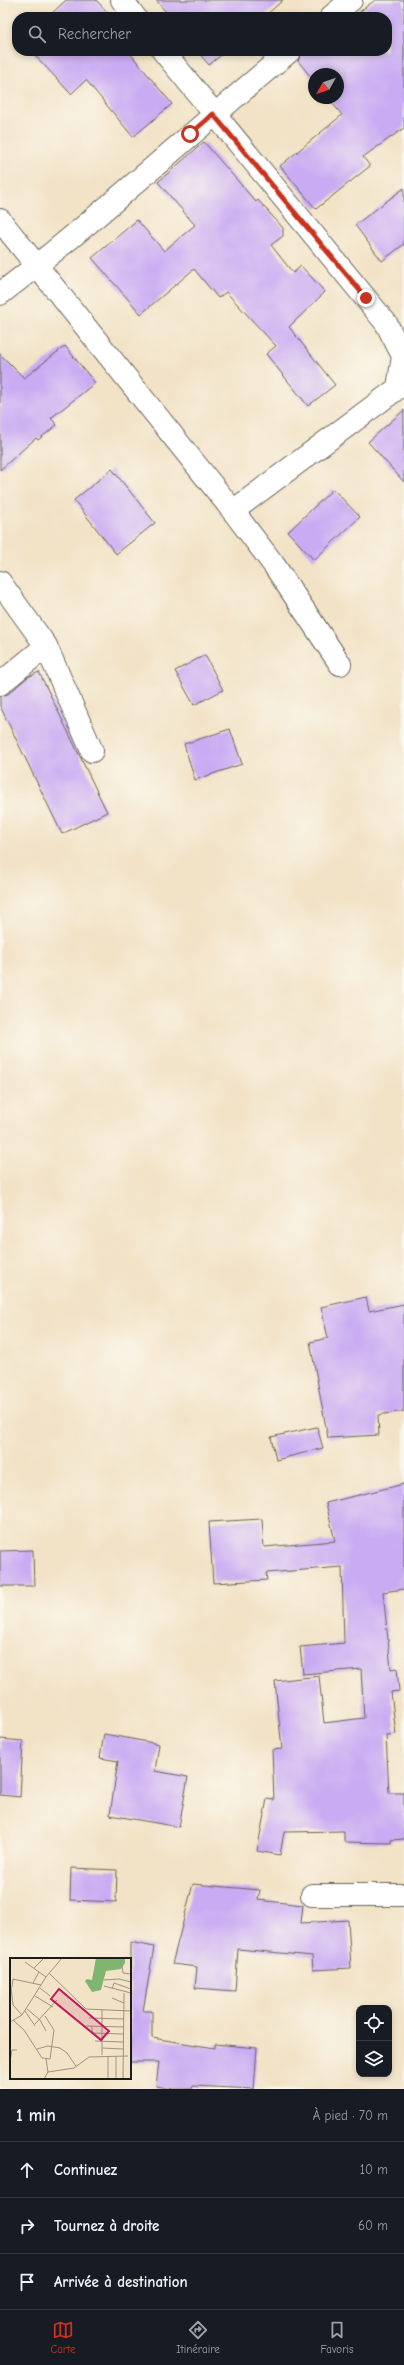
<!DOCTYPE html>
<html lang="fr">
<meta charset="utf-8">
<style>
:root{--surface:#171b24;--page:#20242c;--text:#f1f3f6;--muted:#9ea1a6;--line:#363941;--accent:#c8321e}
body{margin:0;font-family:"Comic Neue",sans-serif;background:var(--page);color:var(--text)}
.controls{position:absolute;right:12px;bottom:12px;display:grid;overflow:hidden;border-radius:8px;box-shadow:0 2px 6px #0003}
.controls button{width:36px;height:36px;display:grid;place-items:center;padding:0;border:0;border-bottom:1px solid var(--line);background:var(--surface);color:var(--text);font:20px sans-serif}
.compass{position:absolute;left:308px;top:68px;width:36px;height:36px;border-radius:50%;background:var(--surface);box-shadow:0 2px 6px #0003;rotate:230deg}
.stop{position:absolute;width:12px;height:12px;margin:-9px;border:3px solid #c8321e;border-radius:50%;background:#fff}
.stop.end{background:#c8321e;border-color:#fff;box-shadow:0 1px 4px #0008}
.list{margin:0;padding:0;list-style:none}
h2{display:flex;justify-content:space-between;align-items:center;height:52px;margin:0;padding:0 16px;font-size:17px}
h2 small{font-size:13px;font-weight:400;color:var(--muted)}
.list li{display:grid;grid-template-columns:26px 1fr auto;gap:12px;align-items:center;box-sizing:border-box;height:56px;padding:0 16px;border-top:1px solid var(--line)}
.list b{display:block;font-size:15px;white-space:nowrap}
.list em{font-size:13px;font-style:normal;color:var(--muted)}
.icon{flex:none;width:22px;height:22px;fill:none;stroke:currentColor;stroke-width:2;stroke-linecap:round;stroke-linejoin:round}
.map{position:relative;flex:none;width:404px;height:2089px;overflow:hidden}
.search{position:absolute;background:var(--surface);box-shadow:0 2px 6px #0003;left:12px;right:12px;top:12px;height:44px;display:flex;align-items:center;gap:10px;box-sizing:border-box;padding:0 14px;border-radius:16px;color:var(--muted);font-size:15px}
.sheet{height:220px;background:var(--surface)}
nav{display:flex;justify-content:space-around;align-items:center;box-sizing:border-box;height:56px;border-top:1px solid var(--line);background:var(--surface);font-size:11px;color:var(--muted)}
nav a{display:grid;justify-items:center;gap:2px}
nav .on{color:var(--accent)}
.map>svg:first-child{display:block}
.building{fill:#c9abf3}
.lines{fill:none;stroke-linecap:round;stroke-linejoin:round}
.street-casing{stroke:#676258;stroke-width:24}
.street{stroke:#fff;stroke-width:22}
.route{stroke:#c8321e;stroke-width:5}
.inset-road{fill:none;stroke:#9c9383;stroke-width:1}
.view{fill:#c2185b;fill-opacity:0.15;stroke:#c2185b;stroke-width:2}
.inset-edge{fill:none;stroke:#1c1c1c;stroke-width:2}
</style>
<div class="map">
<svg width="404" height="2089" viewBox="0 0 404 2089">
<rect width="100%" height="100%" fill="#fbf7ec"/>
<filter id="ink" filterUnits="userSpaceOnUse"><feTurbulence type="fractalNoise" baseFrequency=".025" numOctaves="2"/><feDisplacementMap in="SourceGraphic" scale="8" xChannelSelector="R" yChannelSelector="G"/><feConvolveMatrix kernelMatrix="1 2 1 2 8 2 1 2 1" color-interpolation-filters="sRGB"/></filter>
<filter id="wash" filterUnits="userSpaceOnUse"><feTurbulence type="fractalNoise" baseFrequency=".012" numOctaves="4" result="noise"/><feDisplacementMap in="SourceGraphic" scale="16" xChannelSelector="R" yChannelSelector="G"/><feGaussianBlur stdDeviation="0.9" result="paint"/><feColorMatrix in="noise" values="0 0 0 0 0 0 0 0 0 0 0 0 0 0 0 0 0 1.4 0 .05"/><feComposite in="paint" operator="in"/></filter>
<g filter="url(#wash)">
<rect width="100%" height="100%" fill="#f2e3c7"/>
<g id="blocks">
<!-- building -->
<g class="building">
<path d="M66,0H96L112,17H48Z"/>
<path d="M156,0H283L264,17H170Z"/>
<path d="M375,0H404V128L363,157L370,166L316,209L280,166L342,115L328,98H338V74H314V81L298,61L302,51H387V17H353Z"/>
<path d="M31,51H128L172,104L133,137L86,80L71,94Z"/>
<path d="M197,51H226L209,65Z"/>
<path d="M204,142L256,202L258,200L283,228V236L271,245L293,273L301,266L325,292L289,327L335,385L308,406L266,354L276,346L226,292L218,298L194,269L141,314L92,258L137,220L164,251L195,225L158,182Z"/>
<path d="M404,188V244L382,261L355,225Z"/>
<path d="M65,346L95,383L51,418L57,425L38,440L36,438L0,470V354L24,378Z"/>
<path d="M404,410V482L368,442Z"/>
<path d="M112,469L155,523L116,554L74,500Z"/>
<path d="M333,489L360,517L314,560L288,532Z"/>
<path d="M205,655L223,690L194,705L175,671Z"/>
<path d="M39,672L107,812L62,834L0,706V696L8,694L28,677Z"/>
<path d="M230,729L242,764L195,780L184,744Z"/>
<path d="M366,1297L369,1311L404,1304V1411L378,1415L379,1435L328,1438L310,1342L328,1338L321,1307Z"/>
<path d="M317,1427L323,1448L276,1460L271,1437Z"/>
<path d="M404,1484V1589L383,1592L391,1669L397,1668L399,1691L391,1692L396,1734L386,1735L389,1793H404V1839L391,1840V1843L344,1842V1831L284,1832L280,1855L257,1851L267,1799L274,1800L272,1750L282,1749L275,1681L319,1676L324,1723L364,1718L361,1669L303,1674L300,1647L344,1643L342,1567L266,1573L267,1580L213,1583L209,1522L262,1519L264,1547L335,1541L326,1503Z"/>
<path d="M33,1550L34,1586H0V1551Z"/>
<path d="M104,1734L159,1744L155,1771L188,1777L179,1827L110,1815L118,1761L100,1758Z"/>
<path d="M0,1739L23,1741L20,1797L0,1795Z"/>
<path d="M71,1868L117,1870L116,1902L70,1900Z"/>
<path d="M193,1884L260,1890L258,1900L303,1905L301,1923L348,1920L351,1968L313,1970L312,1956L238,1949L235,1991L195,1988L197,1967L172,1964Z"/>
<path d="M130,1942L154,1947L143,2011H152V2038L215,2048V2044L257,2048L254,2089L193,2086L192,2089H173L156,2086L159,2062H130Z"/>
</g>
</g>
</g>
<g filter="url(#ink)">
<use href="#blocks" fill-opacity="0" stroke="#676258" stroke-width="1"/>
<g class="lines">
<defs>
<g id="street">
<path d="M122,0L135,17"/>
<path d="M331,17L351,0"/>
<path d="M163,51L386,323L403,356L398,388L233,511"/>
<path d="M0,220L233,511L274,565L340,664"/>
<path d="M0,294C100,218 192,131 290,51"/>
<path d="M0,582L46,646L92,751"/>
<path d="M0,684L46,646"/>
<path d="M312,1895H404"/>
</g>
</defs>
<!-- street casing -->
<use href="#street" class="street-casing"/>
<!-- street -->
<use href="#street" class="street"/>
</g>
</g>
<g class="lines" filter="url(#ink)">
<!-- route -->
<path class="route" d="M190,134L213,114L366,298"/>
</g>
<!-- overview -->
<g transform="translate(10 1958)">
<rect width="121" height="121" fill="#f2e3c7"/>
<path d="M86,0H115V5L111,11L96,13L91,32L82,34L75,23L77,21L82,22Z" fill="#80b571"/>
<path class="inset-road" d="M15,4L36,19M109,4L112,7L113,15L121,16M24,10L33,1M39,15L76,51L121,53M94,22L109,21L121,24M23,25L29,14M94,28L121,35M1,29L3,47L12,57M2,29L3,21L31,27M30,30L40,38M102,31L104,25L121,31M25,38L43,49M102,40L114,45M17,51L30,62L36,73M15,53L25,68M79,60L114,61M3,62L14,72L32,100L40,101L44,72L35,58M0,64L12,57L36,19L52,0M25,66L47,42M76,68L114,69M82,68V75L113,76M85,83L113,84M92,90L113,91M27,91L38,88L50,90L57,95L66,108M92,97V52M106,98V121M36,101L38,114M0,104L2,92H7M34,121L38,114L64,110L79,99L118,98M98,121V98M113,121L114,35"/>
<path class="view" d="M49,31L99,73L91,82L41,41Z"/>
<rect width="121" height="121" class="inset-edge"/>
</g>
</svg>
<div class="controls">
<button><svg class="icon" aria-label="locate" viewBox="0 0 24 24"><circle cx="12" cy="12" r="6"/><path d="M12 2v4M12 18v4M2 12h4M18 12h4"/></svg></button>
<button><svg class="icon" aria-label="layers" viewBox="0 0 24 24"><path d="M12 4l9 5-9 5-9-5zM3 14l9 5 9-5"/></svg></button>
</div>
<svg class="compass" viewBox="-18 -18 36 36"><path d="M0-13l5 13h-10z" fill="#e53935"/><path d="M0 13l5-13h-10z" fill="#9ea1a6"/></svg>
<div class="stop" style="left:190px;top:134px"></div>
<div class="stop end" style="left:366px;top:298px"></div>
<div class="search"><svg class="icon" aria-label="search" viewBox="0 0 24 24"><circle cx="10" cy="10" r="6"/><path d="M15 15l6 6"/></svg>Rechercher</div>
</div>
<section class="sheet">
<h2>1 min<small>À pied · 70 m</small></h2>
<ul class="list">
<li><svg class="icon" aria-label="ahead" viewBox="0 0 24 24"><path d="M12 20V5M6 11l6-6 6 6"/></svg><div><b>Continuez</b></div><em>10 m</em></li>
<li><svg class="icon" aria-label="right" viewBox="0 0 24 24"><path d="M7 20v-9h11M14 6l5 5-5 5"/></svg><div><b>Tournez à droite</b></div><em>60 m</em></li>
<li><svg class="icon" aria-label="arrive" viewBox="0 0 24 24"><path d="M6 21V4h12l-3 4 3 4H6"/></svg><div><b>Arrivée à destination</b></div></li>
</ul>
</section>
<nav>
<a class="on"><svg class="icon" aria-label="map" viewBox="0 0 24 24"><path d="M3 6l6-2 6 2 6-2v14l-6 2-6-2-6 2zM9 4v14M15 6v14"/></svg>Carte</a>
<a><svg class="icon" aria-label="directions" viewBox="0 0 24 24"><path d="M12 3l9 9-9 9-9-9zM9 14v-3h6M13 9l2 2-2 2"/></svg>Itinéraire</a>
<a><svg class="icon" aria-label="saved" viewBox="0 0 24 24"><path d="M7 4h10v16l-5-4-5 4z"/></svg>Favoris</a>
</nav>
